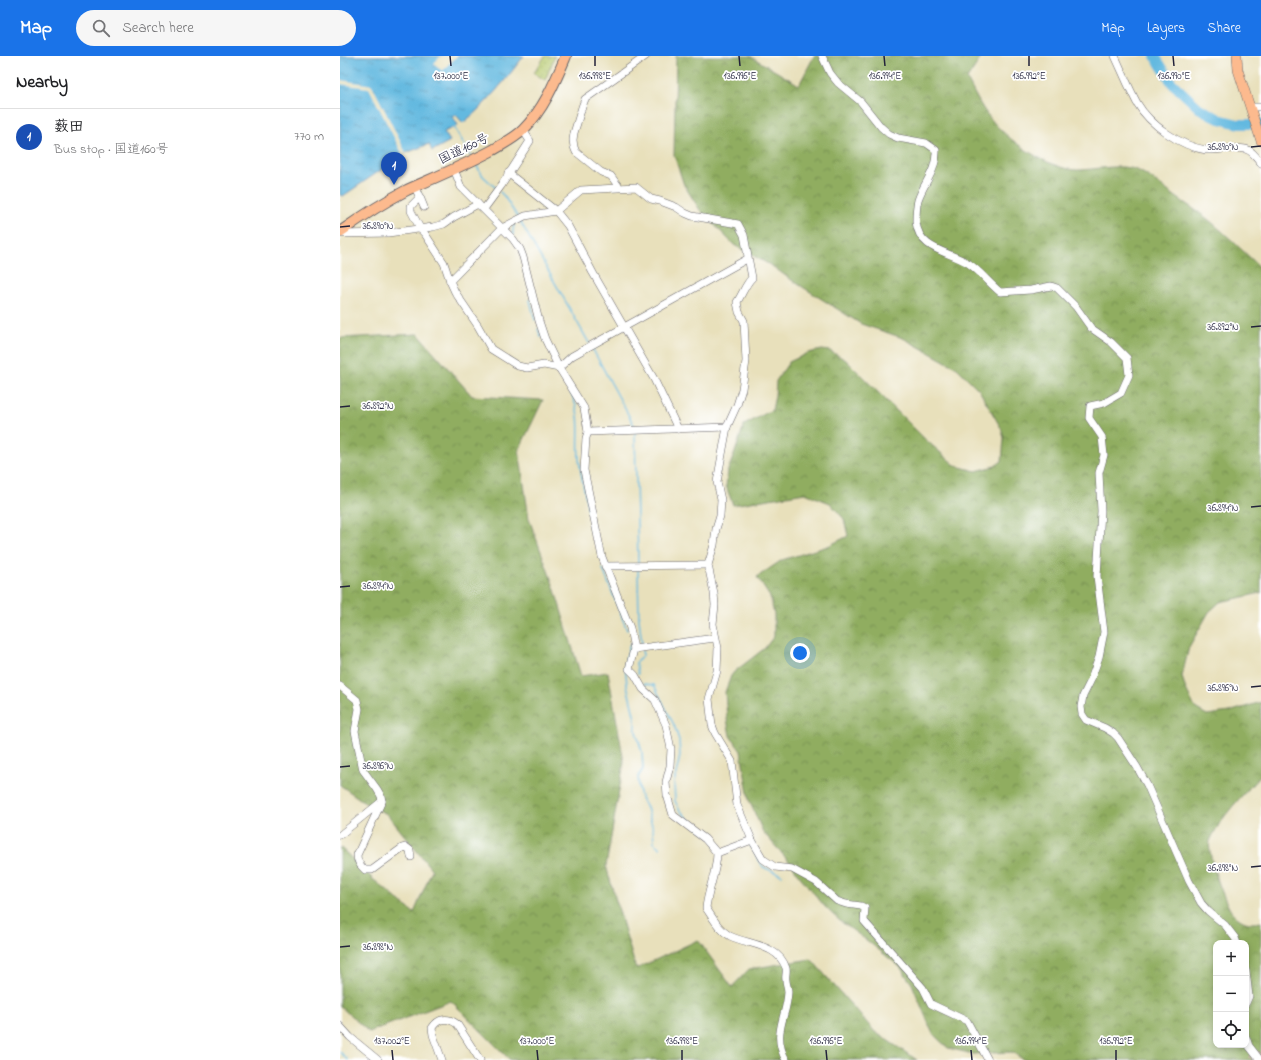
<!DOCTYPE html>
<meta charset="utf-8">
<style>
:root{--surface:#fff;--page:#f6f6f6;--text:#202124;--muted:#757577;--line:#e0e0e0;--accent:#1a73e8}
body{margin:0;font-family:"Indie Flower","Klee One",sans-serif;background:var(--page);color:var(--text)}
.controls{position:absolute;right:12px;bottom:12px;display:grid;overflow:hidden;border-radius:8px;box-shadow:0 2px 6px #0003}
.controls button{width:36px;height:36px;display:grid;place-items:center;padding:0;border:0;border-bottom:1px solid var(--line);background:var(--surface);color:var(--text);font:20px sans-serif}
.you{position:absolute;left:460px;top:597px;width:14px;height:14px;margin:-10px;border:3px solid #fff;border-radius:50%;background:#1a73e8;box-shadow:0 0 0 6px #1a73e833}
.badge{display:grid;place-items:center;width:26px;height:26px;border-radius:50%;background:var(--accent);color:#fff;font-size:13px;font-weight:700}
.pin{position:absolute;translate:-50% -33px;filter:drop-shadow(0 1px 2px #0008)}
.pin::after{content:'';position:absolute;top:21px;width:14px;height:12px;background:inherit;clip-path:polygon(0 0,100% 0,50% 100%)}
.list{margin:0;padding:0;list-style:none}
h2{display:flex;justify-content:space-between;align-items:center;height:52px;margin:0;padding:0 16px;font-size:17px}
h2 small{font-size:13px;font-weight:400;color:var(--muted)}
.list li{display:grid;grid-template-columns:26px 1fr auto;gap:12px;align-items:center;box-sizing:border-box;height:56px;padding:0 16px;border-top:1px solid var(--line)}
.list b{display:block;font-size:15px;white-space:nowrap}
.list p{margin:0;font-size:13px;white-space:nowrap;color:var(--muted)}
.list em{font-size:13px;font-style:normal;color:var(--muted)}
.icon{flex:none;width:22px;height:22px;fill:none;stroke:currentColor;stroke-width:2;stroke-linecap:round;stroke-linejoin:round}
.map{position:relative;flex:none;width:921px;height:1004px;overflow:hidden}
header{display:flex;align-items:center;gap:24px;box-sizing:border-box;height:56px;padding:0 20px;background:var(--accent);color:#fff}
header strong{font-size:19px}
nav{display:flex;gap:22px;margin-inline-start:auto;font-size:14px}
.search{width:280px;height:36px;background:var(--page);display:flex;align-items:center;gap:10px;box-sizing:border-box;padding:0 14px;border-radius:22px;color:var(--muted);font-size:15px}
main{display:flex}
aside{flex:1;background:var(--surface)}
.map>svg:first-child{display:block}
.grass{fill:url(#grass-dots);stroke:#6c7654}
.forest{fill:url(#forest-crowns);stroke:#59684e;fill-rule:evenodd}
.water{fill:url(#water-ripples);stroke:#436e8e}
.pier{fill:#e8e0bb}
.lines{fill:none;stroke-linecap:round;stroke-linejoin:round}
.stream{stroke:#64b9e0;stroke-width:1.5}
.river{stroke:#64b9e0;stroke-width:10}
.highway-tunnel{stroke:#c0baa1;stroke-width:10;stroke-dasharray:10 5;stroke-linecap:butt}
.minor-casing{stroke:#676468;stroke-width:8}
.major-casing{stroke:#676468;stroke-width:10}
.highway-casing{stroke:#676468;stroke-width:12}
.minor{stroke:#fff;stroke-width:7}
.major{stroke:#fcba8e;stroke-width:9}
.highway{stroke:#fcba8e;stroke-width:10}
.ticks{fill:none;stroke:#22223b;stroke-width:1.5}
.labels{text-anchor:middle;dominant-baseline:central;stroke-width:3.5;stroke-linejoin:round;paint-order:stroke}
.street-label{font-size:13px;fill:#22223b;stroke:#fff}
.ticks-label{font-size:10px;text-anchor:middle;fill:#22223b;stroke:#fff;stroke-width:3.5;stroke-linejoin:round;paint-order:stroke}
</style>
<header>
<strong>Map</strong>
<div class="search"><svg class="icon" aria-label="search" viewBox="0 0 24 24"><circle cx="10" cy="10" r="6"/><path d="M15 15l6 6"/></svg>Search here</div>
<nav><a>Map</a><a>Layers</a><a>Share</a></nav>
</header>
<main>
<aside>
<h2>Nearby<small></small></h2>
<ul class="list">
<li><span class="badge" style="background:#1a4fb4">1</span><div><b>薮田</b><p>Bus stop · 国道160号</p></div><em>770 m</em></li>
</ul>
</aside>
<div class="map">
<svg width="921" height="1004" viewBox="0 0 921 1004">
<defs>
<pattern id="grass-dots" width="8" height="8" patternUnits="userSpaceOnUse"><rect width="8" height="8" fill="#b6c96d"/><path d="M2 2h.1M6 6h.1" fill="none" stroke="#9cac5f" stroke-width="1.8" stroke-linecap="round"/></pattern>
<pattern id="forest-crowns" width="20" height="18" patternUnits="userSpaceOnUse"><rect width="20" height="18" fill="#90ad60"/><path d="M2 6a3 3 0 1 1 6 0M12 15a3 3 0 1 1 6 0" fill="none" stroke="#758c50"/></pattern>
<pattern id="water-ripples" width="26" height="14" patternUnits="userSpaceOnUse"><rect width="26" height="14" fill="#64b9e0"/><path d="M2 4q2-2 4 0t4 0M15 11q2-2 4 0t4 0" fill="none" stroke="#5296b7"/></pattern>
</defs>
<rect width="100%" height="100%" fill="#fff"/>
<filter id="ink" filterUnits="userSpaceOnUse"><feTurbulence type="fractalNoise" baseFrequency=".025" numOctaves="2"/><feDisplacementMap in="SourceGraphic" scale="8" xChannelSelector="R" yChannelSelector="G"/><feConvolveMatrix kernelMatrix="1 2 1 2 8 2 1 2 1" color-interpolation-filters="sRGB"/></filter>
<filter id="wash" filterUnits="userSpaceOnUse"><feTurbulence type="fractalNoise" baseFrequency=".012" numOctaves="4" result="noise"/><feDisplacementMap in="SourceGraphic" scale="16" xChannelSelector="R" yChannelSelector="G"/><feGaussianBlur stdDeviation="0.9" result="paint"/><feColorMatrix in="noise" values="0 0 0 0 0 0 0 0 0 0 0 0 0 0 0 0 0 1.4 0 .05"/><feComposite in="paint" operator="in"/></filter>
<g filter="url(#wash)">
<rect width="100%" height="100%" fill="#e8e0bb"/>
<!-- grass -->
<path class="grass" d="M205,0H215L205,24L194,17Z"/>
<!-- forest -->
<g class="forest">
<path d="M336,0H410L459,29L474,0H642L627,23C634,36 640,50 650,62C667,84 708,113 737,114C755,114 780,107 797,114C810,120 821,130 832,138C844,147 858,155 869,164C887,179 904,196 921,212V537L880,546L869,556L849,591L842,620L845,631L855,652L867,659L889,656L921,646V719C904,738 880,761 870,785C866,796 884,845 891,855C894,859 899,863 903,865C909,868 915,867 921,866V1004H684L672,996L633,998L608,992L596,981L592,976L572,928L560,911L529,886L500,865L486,852L457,817L453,810L423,776L409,744L401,695L390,680L387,663L385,636L391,620L394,616L425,592L434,580V558L430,541L417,521L442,504L488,490L508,480L504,463L490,447L465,437L393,449L386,430L388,414L394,399L404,369L432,354L435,340L436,325L449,306L468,297L482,294L490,295L506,304L586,384L616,410L636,415L655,410L662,405L664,382L661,372L639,334L617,312L563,282L521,268L450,223L432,210L394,189L360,154L344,129L334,99ZM876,887H906V989H876Z"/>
<path d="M78,278L132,340L203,344L179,394L189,463L214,531L241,620L268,616L284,706L266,810L296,913L358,884L392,931L409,913L471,903L535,976L577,1004H170L111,945L29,976L0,950V791L34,824L74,857L92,814L47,758L30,750L0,729V282Z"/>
</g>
<!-- water -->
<path class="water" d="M0,0H184C165,24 147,48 123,67L116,59L113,61L118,69L104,76L110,85L92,95L89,88L66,97L3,140L0,139Z"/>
<!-- pier -->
<g class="pier">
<path d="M101,0H117L102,15L94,7Z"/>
<path d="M0,24L32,29L66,97L63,99L29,32L0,28Z"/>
</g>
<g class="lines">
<!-- stream -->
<g class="stream">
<path d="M114,71L131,100"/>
<path d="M135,107L143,120L157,133"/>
<path d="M160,136L164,140L178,162"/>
<path d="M180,165L249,287"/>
<path d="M173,179V174L174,169"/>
<path d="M190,244L195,264"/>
<path d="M198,273L201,281"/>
<path d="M252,292L295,371"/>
<path d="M231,337C243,362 237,377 239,403C242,426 247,449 252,472"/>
<path d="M295,377L298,507"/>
<path d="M263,513L287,574"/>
<path d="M298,513L299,563L302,589"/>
<path d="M290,588L285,608L287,629L295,663V672L302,696L303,713L298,721L299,731L301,742L307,752L313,773L314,787L320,792"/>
<path d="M298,618L296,607L303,599L302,595"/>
<path d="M304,628L314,629L334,669L339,684L340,700L334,727L335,745L339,753L348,763L370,780L381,794"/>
<path d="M410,788L423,811L442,819"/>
<path d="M0,996L8,1004"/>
</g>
<!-- river -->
<path class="river" d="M815,0L832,27L859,52L879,63L898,68H921"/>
</g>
</g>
<g filter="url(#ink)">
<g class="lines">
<!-- highway-tunnel -->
<path class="highway-tunnel" d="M914,1004L921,991"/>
<defs>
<g id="minor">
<path d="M482,0L490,17L498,27L521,46L541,71L549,78L558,82L586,87L596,94C597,115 584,126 578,144C576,152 576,158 576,166C579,194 608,195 628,207C640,215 649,227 660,236L691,234L711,230L717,232L736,251L751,272L771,286L787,302L789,319L781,337L764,347L750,350L749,362L762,381L764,399L759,417L761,455L757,520L764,576L759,601L750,626L743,640L741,651L742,658L746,664L765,672L773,677L778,682L797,711L807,729L849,825L861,847L868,855L885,869L895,882L897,887"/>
<path d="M775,0C782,15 789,32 797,47C810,69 840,90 866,94C879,95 893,90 905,93C912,94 917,102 921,107"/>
<path d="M910,51H921"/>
<path d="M114,113L121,131L173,183L180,193L183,201L199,265L205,283L219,312L244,352L248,376L246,382L244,414L262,501L290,572L294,593L289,613L295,619L303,633L315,644L326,669L331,693L330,710L326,726L327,739L333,759L365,783L377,797C377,815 368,833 366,852C373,862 379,874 390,880C409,889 438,888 446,912C447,916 445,920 446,924C446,928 448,931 448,936C447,962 431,977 446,1004"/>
<path d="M168,117L216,155L228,170L253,217L314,323L338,373"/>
<path d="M75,131L84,151L80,141L71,150V155L81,174L85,178L104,207L110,225L115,236L138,270L151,293L178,310L187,312L204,309L219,312L232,300L407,203"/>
<path d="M279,131L271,120L261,116L236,96L234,91L233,84L234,77L242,51L245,43L306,0"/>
<path d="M144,153L161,130L190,85L183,74"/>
<path d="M0,178L48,177L93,171L104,168L114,161L138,148"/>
<path d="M110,225L162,172L185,160L216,155L241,134L296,131L311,143L320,145L336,151L345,157L352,160L398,168L404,179L412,222C406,227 402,239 397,246L399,256L404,265L406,305L402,333L397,349L387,371L377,426L381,444L380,460L376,473L374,489L368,509L374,537L375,549L373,568L378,592L377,615L369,643L372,669L375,677L392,705L397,749L412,784L423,803L435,811L452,813L476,826L497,845L506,848L521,850L525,852L524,865L583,932L591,948L627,965L648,1004"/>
<path d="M248,376L387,371"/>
<path d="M265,510L368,509"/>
<path d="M294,593L375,582"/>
<path d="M0,630L17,644L19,653L15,675L23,714L37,733L41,740L42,745"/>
<path d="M0,779L42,745L17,799C17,806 20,809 25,814H32L62,792L66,791L70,794L71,801"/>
<path d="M377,797L412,784"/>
<path d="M906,915L909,940L906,947"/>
<path d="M0,970L10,981L38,1004"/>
<path d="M906,981L909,990L920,1004"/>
<path d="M102,1004L93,979L92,972C98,962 108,961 117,968L140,1004"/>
</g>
<path id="major" d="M897,0L898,14L921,85"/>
<path id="highway" d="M0,176C21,161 44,146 67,134C96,121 125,109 153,94C163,88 175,82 183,74C204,53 215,26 226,0"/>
</defs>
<!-- minor casing -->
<use href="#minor" class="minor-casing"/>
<!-- major casing -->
<use href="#major" class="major-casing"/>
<!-- highway casing -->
<use href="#highway" class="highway-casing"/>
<!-- minor -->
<use href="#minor" class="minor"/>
<!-- major -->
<use href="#major" class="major"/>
<!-- highway -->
<use href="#highway" class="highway"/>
</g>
</g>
<!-- ticks -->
<path class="ticks" d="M110,0L111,10M255,0V10M399,0L400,10M544,0L545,10M689,0V10M833,0L834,10M911,91L921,90M0,171L10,170M911,271L921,270M0,351L10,350M911,451L921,450M0,531L10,530M911,631L921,630M0,711L10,710M911,811L921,810M0,891L10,890M52,994L53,1004M197,994L198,1004M342,994V1004M486,994L487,1004M631,994L632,1004M776,994V1004"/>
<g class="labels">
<!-- street labels -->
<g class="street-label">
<text transform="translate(124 93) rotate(-26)">国道160号</text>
</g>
</g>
<g class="ticks-label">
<text x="111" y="23">137.000°E</text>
<text x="255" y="23">136.998°E</text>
<text x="400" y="23">136.996°E</text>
<text x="545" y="23">136.994°E</text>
<text x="689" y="23">136.992°E</text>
<text x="834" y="23">136.990°E</text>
<text x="883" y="94">36.890°N</text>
<text x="38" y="173">36.890°N</text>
<text x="883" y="274">36.892°N</text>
<text x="38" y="353">36.892°N</text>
<text x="883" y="455">36.894°N</text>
<text x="38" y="533">36.894°N</text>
<text x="883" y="635">36.896°N</text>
<text x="38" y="713">36.896°N</text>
<text x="883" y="815">36.898°N</text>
<text x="38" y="894">36.898°N</text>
<text x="52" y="988">137.002°E</text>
<text x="197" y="988">137.000°E</text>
<text x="342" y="988">136.998°E</text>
<text x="486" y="988">136.996°E</text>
<text x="631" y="988">136.994°E</text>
<text x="776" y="988">136.992°E</text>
</g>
</svg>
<div class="controls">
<button>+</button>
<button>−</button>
<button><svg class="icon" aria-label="locate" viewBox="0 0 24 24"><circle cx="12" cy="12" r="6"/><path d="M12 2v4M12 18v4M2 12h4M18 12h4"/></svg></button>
</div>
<div class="you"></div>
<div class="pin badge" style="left:54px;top:129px;background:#1a4fb4">1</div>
</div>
</main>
